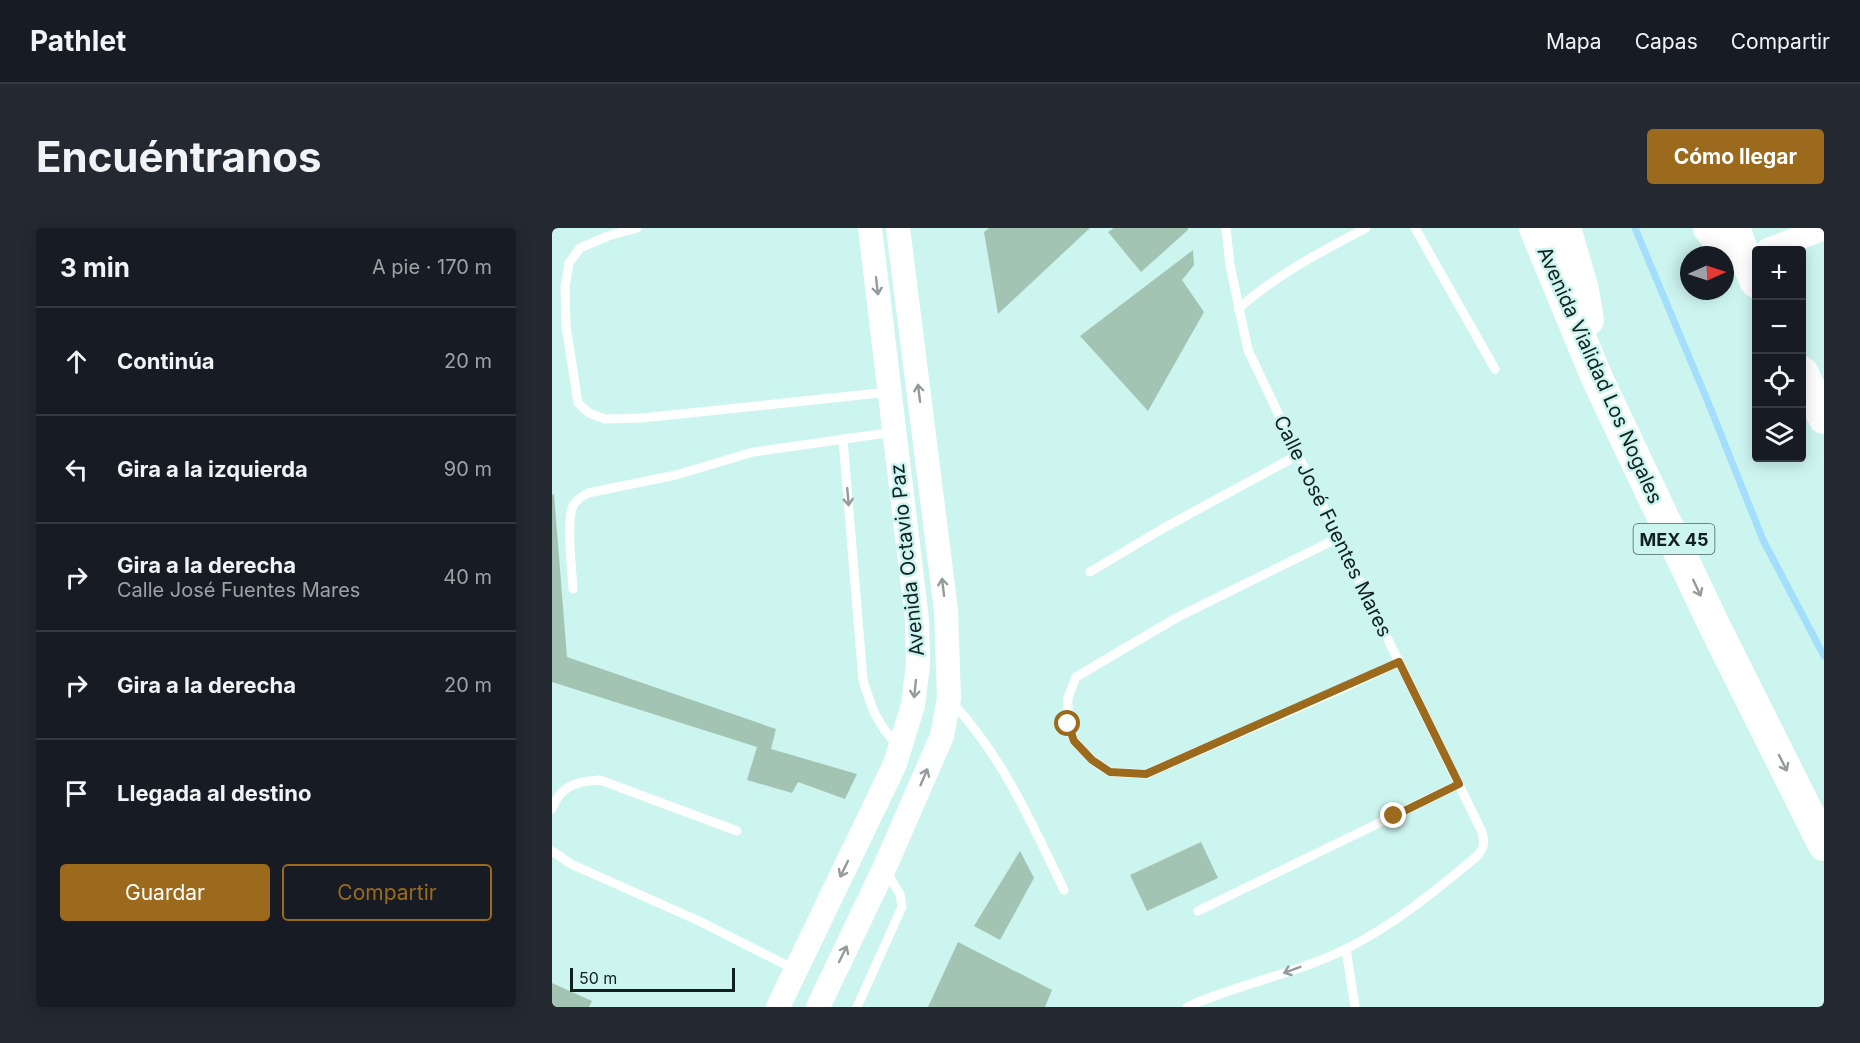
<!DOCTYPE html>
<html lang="es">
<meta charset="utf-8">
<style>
:root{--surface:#171b24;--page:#242831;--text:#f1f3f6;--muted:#9ea1a6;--line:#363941;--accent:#9b6a1d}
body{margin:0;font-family:Inter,sans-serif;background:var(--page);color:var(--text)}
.controls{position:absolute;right:18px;top:18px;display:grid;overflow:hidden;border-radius:6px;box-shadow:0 3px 15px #0003}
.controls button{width:54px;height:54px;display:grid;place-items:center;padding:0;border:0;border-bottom:2px solid var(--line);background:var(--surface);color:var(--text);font:30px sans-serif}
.compass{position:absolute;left:1128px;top:18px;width:54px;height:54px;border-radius:50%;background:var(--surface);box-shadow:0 3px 15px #0003;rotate:87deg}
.scale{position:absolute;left:18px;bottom:15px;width:165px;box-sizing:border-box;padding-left:6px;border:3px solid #12211f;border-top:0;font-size:16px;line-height:21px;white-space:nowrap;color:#12211f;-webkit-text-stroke:4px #cdf5f0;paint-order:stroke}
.stop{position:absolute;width:18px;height:18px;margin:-14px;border:4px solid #9b6a1d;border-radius:50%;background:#fff}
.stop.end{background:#9b6a1d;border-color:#fff;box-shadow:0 2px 6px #0008}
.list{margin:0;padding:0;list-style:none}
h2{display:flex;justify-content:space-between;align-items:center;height:78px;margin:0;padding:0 24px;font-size:26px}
h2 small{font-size:20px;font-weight:400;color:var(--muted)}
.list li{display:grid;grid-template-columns:39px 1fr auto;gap:18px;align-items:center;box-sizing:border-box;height:108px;padding:0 24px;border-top:2px solid var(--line)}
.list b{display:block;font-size:22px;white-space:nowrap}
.list p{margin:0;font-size:20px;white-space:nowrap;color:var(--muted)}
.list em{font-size:20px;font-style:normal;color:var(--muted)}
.actions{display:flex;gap:12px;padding:18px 24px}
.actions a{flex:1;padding:14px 0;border:2px solid var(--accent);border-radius:6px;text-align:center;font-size:21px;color:var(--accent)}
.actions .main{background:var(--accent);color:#fff}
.icon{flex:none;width:33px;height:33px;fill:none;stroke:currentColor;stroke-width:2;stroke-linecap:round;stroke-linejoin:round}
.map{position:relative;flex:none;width:1272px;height:779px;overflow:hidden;border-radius:6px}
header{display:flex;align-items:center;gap:36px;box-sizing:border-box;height:84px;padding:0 30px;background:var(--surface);border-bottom:2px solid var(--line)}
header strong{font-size:28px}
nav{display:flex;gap:33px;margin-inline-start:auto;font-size:21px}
.intro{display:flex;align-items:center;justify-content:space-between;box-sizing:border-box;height:144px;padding:0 36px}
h1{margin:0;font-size:42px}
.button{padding:15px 27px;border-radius:6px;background:var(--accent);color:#fff;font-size:21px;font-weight:700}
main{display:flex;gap:36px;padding:0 36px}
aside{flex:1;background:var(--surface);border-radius:6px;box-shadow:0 3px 15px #0003}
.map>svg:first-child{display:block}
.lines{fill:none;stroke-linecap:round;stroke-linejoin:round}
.stream{stroke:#a3defc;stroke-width:7}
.building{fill:#a3c4b3}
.service{stroke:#fff;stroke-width:9}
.tertiary{stroke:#fff;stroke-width:24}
.trunk{stroke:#fff;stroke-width:32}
.oneway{stroke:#949b9a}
.route{stroke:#9b6a1d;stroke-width:8}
.labels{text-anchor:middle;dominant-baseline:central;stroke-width:5;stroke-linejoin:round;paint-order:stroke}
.shield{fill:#cdf5f0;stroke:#4a615e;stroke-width:1.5}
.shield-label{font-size:18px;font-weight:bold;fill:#12211f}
.street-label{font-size:20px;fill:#12211f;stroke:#cdf5f0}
</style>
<header>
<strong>Pathlet</strong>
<nav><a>Mapa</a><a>Capas</a><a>Compartir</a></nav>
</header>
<div class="intro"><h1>Encuéntranos</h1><a class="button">Cómo llegar</a></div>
<main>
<aside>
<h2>3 min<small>A pie · 170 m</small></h2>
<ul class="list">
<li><svg class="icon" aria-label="ahead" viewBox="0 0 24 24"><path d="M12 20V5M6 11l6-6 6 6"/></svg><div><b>Continúa</b></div><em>20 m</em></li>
<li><svg class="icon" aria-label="left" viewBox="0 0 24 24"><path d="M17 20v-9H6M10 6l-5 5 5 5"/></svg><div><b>Gira a la izquierda</b></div><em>90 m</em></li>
<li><svg class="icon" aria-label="right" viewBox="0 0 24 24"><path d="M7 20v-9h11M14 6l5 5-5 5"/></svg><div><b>Gira a la derecha</b><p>Calle José Fuentes Mares</p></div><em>40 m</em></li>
<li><svg class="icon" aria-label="right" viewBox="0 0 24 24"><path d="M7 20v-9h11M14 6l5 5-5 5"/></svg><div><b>Gira a la derecha</b></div><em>20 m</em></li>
<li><svg class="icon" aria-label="arrive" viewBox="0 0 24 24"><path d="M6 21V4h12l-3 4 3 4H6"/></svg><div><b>Llegada al destino</b></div></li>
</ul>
<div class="actions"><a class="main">Guardar</a><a>Compartir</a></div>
</aside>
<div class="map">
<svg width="1272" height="779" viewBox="0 0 1272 779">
<rect width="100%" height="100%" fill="#cdf5f0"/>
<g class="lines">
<!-- stream -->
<path class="stream" d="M1083,0L1158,179L1211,312L1272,428"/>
</g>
<!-- building -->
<g class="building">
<path d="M437,0H538L446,86L432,4Z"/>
<path d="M562,0H636V2L589,44L556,4Z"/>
<path d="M641,22L642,37L630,52L652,84L596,183L528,108Z"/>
<path d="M2,266L15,429L224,501L219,521L305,546L293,571L246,554L240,565L195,552L205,519L0,454V267Z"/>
<path d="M649,614L666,650L595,683L578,647Z"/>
<path d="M468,623L482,650L448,712L422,698Z"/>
<path d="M406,714L500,762L493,779H376Z"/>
<path d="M0,755L40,773L37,779H0Z"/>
</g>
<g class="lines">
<!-- service -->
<g class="service">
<path d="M85,0L56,8L28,20L17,35L13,59L14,98L26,175L37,185L53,191L90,190L337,164"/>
<path d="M863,0L943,141"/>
<path d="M686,81C724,47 768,24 814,0"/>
<path d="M291,211L311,452C320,482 325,495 346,518"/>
<path d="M786,310L624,390L524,449L516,470V496L522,513L540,532L558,544L594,546L796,458L847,434"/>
<path d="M538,344L610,301L746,227"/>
<path d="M21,361C20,341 14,295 21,278C24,272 30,268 36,265L124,247L201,224L342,204"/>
<path d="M400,474C452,531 479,594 512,662"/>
<path d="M0,581C8,558 25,553 48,552L185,603"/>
<path d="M0,623L19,636L147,693L242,741"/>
<path d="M646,683L907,556"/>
<path d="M794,721L803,779"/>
<path d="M305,779L350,679L348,666L334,643"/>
<path d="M635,779C686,756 743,746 794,721C842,697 883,663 924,629C932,621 933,615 930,604L746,227L696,122L678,37L674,0"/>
</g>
<!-- tertiary -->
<g class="tertiary">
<path d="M1216,22L1272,0"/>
<path d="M226,779L343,536L361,477L366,437L365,392L318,0"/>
<path d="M266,779L332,641L390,508L397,470L394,382L346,0"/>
</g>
<!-- trunk -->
<g class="trunk">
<path d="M983,0L1045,150L1162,397L1272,617"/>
<path d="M1013,0L1031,62L1036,92"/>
<path d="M1157,0L1168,14L1193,31"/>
<path d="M1182,0L1194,32L1204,54"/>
<path d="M1250,144L1272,190"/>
</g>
</g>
<!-- one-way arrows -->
<defs><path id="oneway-shaft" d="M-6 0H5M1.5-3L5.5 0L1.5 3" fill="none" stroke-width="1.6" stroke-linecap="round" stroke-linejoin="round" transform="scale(1.5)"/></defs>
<g class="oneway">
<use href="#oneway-shaft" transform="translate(325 58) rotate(83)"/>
<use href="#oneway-shaft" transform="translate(367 165) rotate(-97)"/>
<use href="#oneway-shaft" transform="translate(296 269) rotate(85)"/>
<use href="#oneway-shaft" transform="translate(391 359) rotate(-97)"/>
<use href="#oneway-shaft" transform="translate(1145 360) rotate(65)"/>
<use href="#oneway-shaft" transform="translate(363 461) rotate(96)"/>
<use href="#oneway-shaft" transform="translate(1231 535) rotate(63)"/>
<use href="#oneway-shaft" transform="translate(372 549) rotate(-67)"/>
<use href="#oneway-shaft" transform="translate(292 641) rotate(116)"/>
<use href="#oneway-shaft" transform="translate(291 726) rotate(-64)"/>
<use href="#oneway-shaft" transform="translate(740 742) rotate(159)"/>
</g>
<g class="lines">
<!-- route -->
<path class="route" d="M516,496L522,513L540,532L558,544L594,546L847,434L907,556L842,588"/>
</g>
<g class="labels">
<!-- shield labels -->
<rect class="shield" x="1081.5" y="296" width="81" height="30" rx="4.5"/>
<g class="shield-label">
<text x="1122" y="311">MEX 45</text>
</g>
<!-- street labels -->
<g class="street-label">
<text transform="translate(1048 147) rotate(66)">Avenida Vialidad Los Nogales</text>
<text transform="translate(781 298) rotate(64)">Calle José Fuentes Mares</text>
<text transform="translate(355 332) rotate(-96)">Avenida Octavio Paz</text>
</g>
</g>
</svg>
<div class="controls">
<button>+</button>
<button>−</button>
<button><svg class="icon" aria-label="locate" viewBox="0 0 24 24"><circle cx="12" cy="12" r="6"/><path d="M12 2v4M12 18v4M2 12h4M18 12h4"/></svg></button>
<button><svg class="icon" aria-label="layers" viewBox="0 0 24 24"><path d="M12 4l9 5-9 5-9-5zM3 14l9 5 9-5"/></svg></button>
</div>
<svg class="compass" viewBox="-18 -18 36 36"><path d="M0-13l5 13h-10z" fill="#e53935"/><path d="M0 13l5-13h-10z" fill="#9ea1a6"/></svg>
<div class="scale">50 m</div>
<div class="stop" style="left:516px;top:496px"></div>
<div class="stop end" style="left:842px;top:588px"></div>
</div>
</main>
